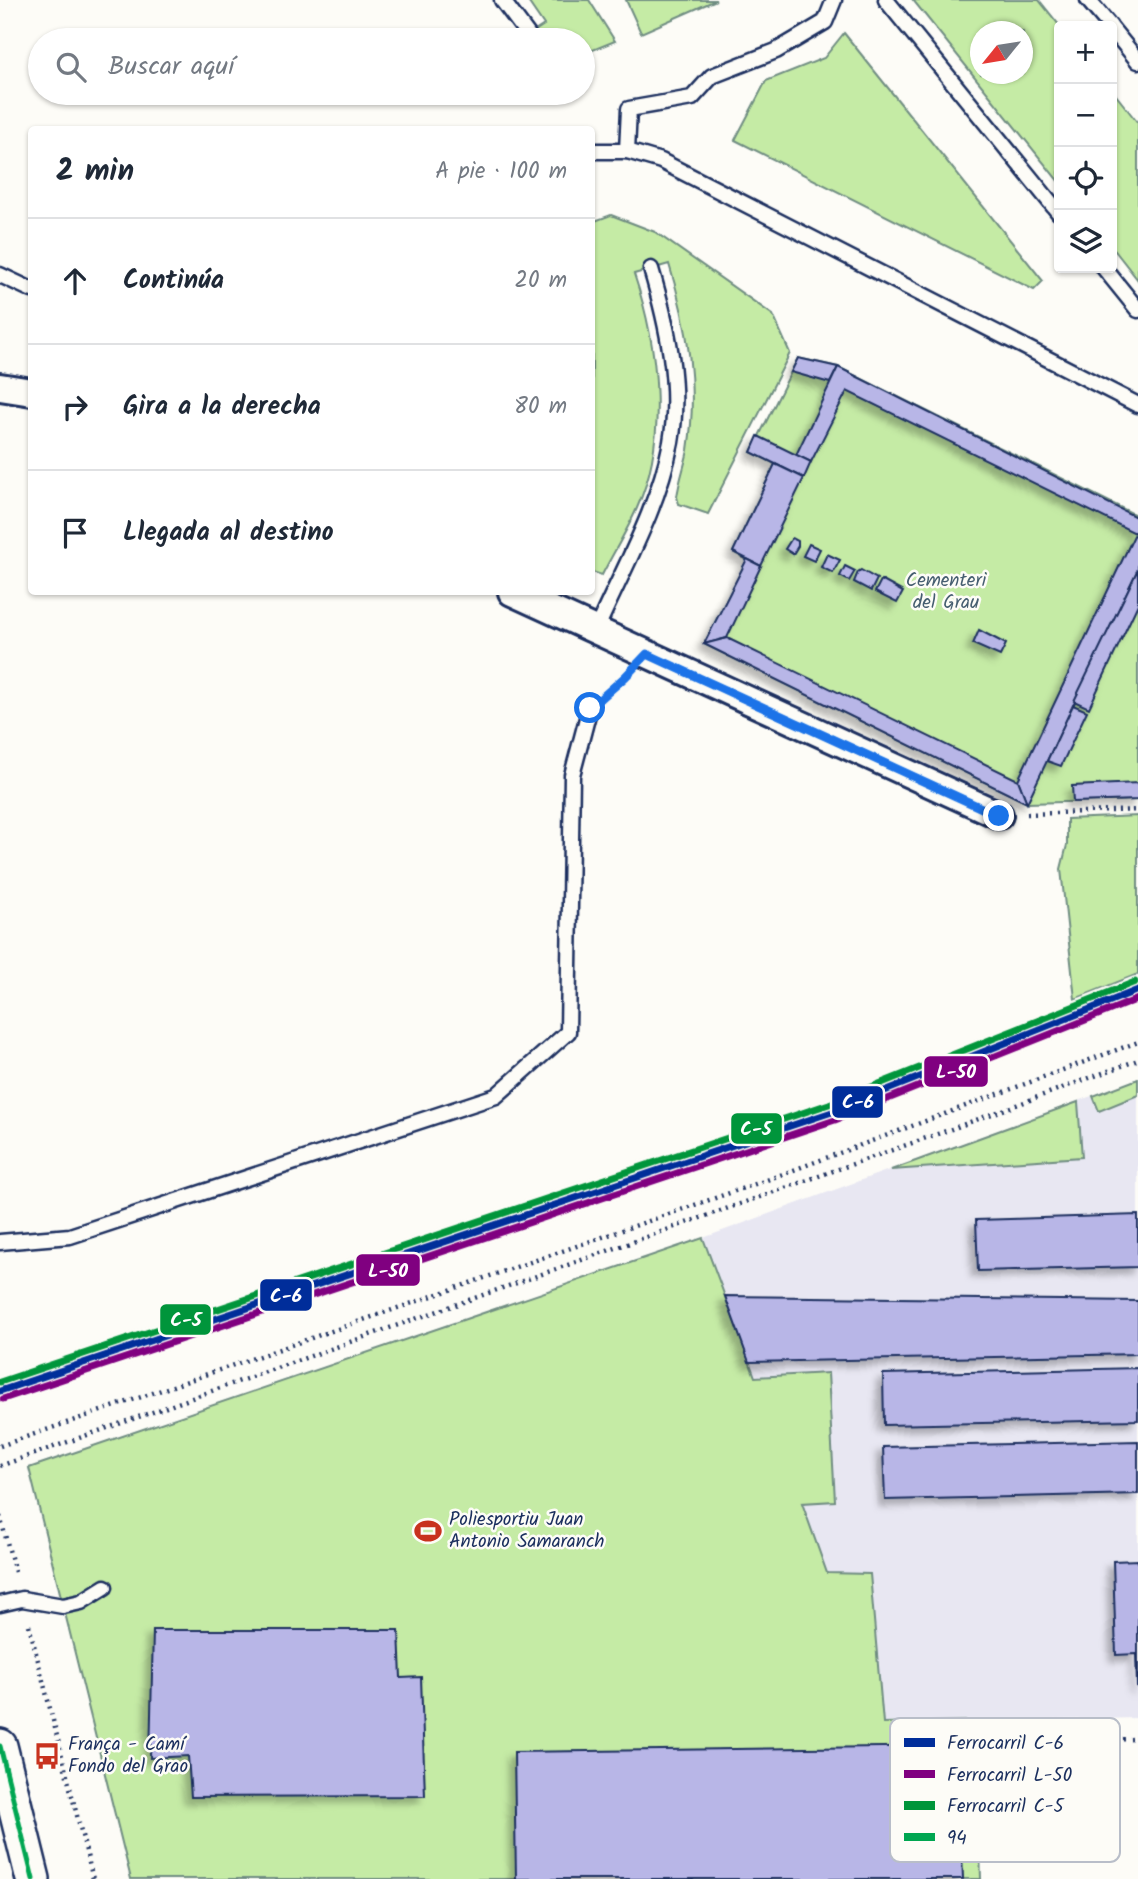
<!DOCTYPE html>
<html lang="es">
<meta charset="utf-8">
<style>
:root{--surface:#fff;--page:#f2f2f3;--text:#1f2937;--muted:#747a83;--line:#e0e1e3}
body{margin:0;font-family:Kalam,sans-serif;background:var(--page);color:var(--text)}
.controls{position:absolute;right:21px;top:21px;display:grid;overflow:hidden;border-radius:7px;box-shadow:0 2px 5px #0004}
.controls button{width:63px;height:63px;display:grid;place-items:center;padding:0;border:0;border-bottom:2px solid var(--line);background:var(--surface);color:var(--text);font:35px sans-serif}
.compass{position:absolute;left:970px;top:21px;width:63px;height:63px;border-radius:50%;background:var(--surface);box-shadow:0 2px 5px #0004;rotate:240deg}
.stop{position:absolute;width:21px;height:21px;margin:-16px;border:5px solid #1a73e8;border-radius:50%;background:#fff}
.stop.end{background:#1a73e8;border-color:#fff;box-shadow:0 2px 7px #0008}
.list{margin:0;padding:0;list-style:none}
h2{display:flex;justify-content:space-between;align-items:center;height:91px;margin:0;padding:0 28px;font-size:30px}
h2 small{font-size:23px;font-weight:400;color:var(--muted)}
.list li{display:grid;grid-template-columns:46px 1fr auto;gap:21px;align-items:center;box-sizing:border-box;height:126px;padding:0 28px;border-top:2px solid var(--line)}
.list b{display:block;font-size:26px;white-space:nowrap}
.list em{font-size:23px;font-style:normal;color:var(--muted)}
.icon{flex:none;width:38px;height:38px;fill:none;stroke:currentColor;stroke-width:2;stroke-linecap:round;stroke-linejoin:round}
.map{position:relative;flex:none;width:1138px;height:1879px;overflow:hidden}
.search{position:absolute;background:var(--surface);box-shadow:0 2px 5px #0004;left:28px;top:28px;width:567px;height:77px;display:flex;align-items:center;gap:18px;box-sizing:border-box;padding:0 24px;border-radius:38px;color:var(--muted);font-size:26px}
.panel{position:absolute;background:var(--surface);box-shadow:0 2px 5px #0004;left:28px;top:126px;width:567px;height:469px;border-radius:7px}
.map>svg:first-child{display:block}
.built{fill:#e8e7f2}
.green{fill:#c5eba5;stroke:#708d82;stroke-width:2;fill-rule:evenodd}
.building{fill:#b8b6e7;stroke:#1b2f5e;stroke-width:2;filter:url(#shadow)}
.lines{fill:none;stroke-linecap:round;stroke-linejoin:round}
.service-casing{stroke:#1b2f5e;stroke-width:19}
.minor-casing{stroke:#1b2f5e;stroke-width:32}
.tertiary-casing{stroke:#1b2f5e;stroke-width:38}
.path{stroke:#1b2f5e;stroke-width:4.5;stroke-dasharray:2 5;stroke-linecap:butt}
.service{stroke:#fdfcf7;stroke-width:14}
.minor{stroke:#fdfcf7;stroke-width:26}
.tertiary{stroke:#fdfcf7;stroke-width:33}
.bus-1-casing{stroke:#fdfcf7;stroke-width:10}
.bus-1{stroke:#00a651;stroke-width:5}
.rail-1-casing{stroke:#fdfcf7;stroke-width:12}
.rail-2-casing{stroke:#fdfcf7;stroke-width:12}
.rail-3-casing{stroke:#fdfcf7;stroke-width:12}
.rail-1{stroke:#002d9a;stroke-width:7}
.rail-2{stroke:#800080;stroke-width:7}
.rail-3{stroke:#00953b;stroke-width:7}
.route{stroke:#1a73e8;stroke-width:9}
.labels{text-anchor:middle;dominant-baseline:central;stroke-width:5;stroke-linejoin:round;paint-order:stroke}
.park-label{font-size:19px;fill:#465e70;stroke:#fdfcf7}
.poi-label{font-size:19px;fill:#1b2f5e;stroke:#fdfcf7;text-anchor:start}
.key{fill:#fdfcf7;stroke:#b9bec9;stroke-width:2}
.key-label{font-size:19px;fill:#1b2f5e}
.line-badge{stroke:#fdfcf7;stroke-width:2.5}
.badge-label{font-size:19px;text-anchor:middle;font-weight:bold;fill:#fff}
</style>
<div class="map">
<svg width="1138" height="1879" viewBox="0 0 1138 1879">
<defs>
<filter id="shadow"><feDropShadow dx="-6" dy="6" stdDeviation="3.5" flood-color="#0004"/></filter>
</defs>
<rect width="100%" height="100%" fill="#fdfcf7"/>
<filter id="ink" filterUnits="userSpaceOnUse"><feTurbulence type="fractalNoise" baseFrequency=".0143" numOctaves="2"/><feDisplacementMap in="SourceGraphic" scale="14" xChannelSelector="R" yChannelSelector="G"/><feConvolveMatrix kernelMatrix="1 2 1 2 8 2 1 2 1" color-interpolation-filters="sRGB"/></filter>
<g filter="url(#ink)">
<!-- built -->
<path class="built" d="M1138,1079V1718L883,1724L703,1238Z"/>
<!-- green -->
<g class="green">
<path d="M527,0H589L615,41L583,54V40H521L544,25Z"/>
<path d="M626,0H716L641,33Z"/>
<path d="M913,0H1039L1060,26L1059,182ZM981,32H1023V74H981Z"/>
<path d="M844,33L1043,281L1034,290L735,140L766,81L824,58Z"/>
<path d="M1112,90L1138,123V280L1112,247Z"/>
<path d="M611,215L655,232L773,315L790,353L708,514L679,504L677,497C679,481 685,465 688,450C698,386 688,326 669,264L634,274C658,345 669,438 637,508C627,531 613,553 602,575L592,572V222Z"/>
<path d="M798,358L838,367L1138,516V800L1027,803L704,644L747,560L733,552L775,464L751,452Z"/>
<path d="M1138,816V974L1075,999L1061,869L1067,845V819Z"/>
<path d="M1138,1079V1095L1099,1111L1093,1096Z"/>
<path d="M1078,1102L1082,1157L891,1170Z"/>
<path d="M703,1238L755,1377L828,1373L835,1501L802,1503L827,1573L870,1574L883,1723L976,1721L981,1879H131L29,1468Z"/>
</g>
<!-- building -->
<g class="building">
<path d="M798,358L838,367L830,383L791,372Z"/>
<path d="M838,367L1138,518V527L1135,533L847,391L811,462L796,455Z"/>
<path d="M758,436L811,462L804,478L751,452Z"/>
<path d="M775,464L804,478L761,566L733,552Z"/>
<path d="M1138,527V569L1027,803L1018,780Z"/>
<path d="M792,538L798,541V546L793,554L785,549Z"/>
<path d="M809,544L820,549L814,561L803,556Z"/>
<path d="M827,554L840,560L833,573L821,567Z"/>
<path d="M747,559L761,566L727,638L704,644Z"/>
<path d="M845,566L855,571L849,581L840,576Z"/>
<path d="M1138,569V604L1089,708L1074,701Z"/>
<path d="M861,570L877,579L871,591L854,582L858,572Z"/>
<path d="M881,580L903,592L897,603L875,592Z"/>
<path d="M979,630L1006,644L1000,656L973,644Z"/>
<path d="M727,638L1018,780L1027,803L704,644Z"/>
<path d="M1073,705L1087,711L1061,766L1047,761Z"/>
<path d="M1138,783V800L1073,802L1072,786Z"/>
<path d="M1138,1215V1267L978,1271L976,1220Z"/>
<path d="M725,1296L1138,1301V1354L749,1362Z"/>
<path d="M1138,1368V1420L884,1425L883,1374Z"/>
<path d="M1138,1441V1494L885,1500L883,1447Z"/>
<path d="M1138,1560V1687H1137L1136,1654L1116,1655L1113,1561Z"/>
<path d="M153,1630H399L401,1678L421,1677L425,1796L191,1797L188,1756L150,1758Z"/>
<path d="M958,1746L963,1879H516L514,1752Z"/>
</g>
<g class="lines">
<defs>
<g id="service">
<path d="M502,0L528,35"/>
<path d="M886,0L1059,213"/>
<path d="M1088,0L1110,26"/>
<path d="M1112,29L1138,61"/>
<path d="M592,151H627L661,161L1138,405"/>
<path d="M627,151L629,109L692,98L712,76L776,51L825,22L834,0"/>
<path d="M1104,268L1138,310"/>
<path d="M0,275L32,290"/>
<path d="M596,630C623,569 658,509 671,442C681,385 667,323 651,269"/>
<path d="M0,1242L70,1236L496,1096L568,1032L572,775L590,707"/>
<path d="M0,1604L22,1599L63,1606L81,1602L105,1587"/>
</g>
<g id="minor">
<path d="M0,387L32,392"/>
<path d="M512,592L999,815"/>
</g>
<path id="tertiary" d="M0,1746L33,1879"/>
</defs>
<!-- service casing -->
<use href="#service" class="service-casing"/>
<!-- minor casing -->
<use href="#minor" class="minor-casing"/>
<!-- tertiary casing -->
<use href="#tertiary" class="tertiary-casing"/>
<!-- path -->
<g class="path">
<path d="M608,692L625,677"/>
<path d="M1027,814L1138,810"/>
<path d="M0,1446L764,1181L1138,1042"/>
<path d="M0,1466L946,1131L1138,1060"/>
<path d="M0,1516L16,1576"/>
<path d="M29,1625L93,1879"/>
<path d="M990,1742L1138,1739"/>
</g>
<!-- service -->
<use href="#service" class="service"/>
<!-- minor -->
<use href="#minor" class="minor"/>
<!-- tertiary -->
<use href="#tertiary" class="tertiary"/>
<defs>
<path id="bus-1" d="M0,1746L33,1879"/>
</defs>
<!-- bus-1 casing -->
<use href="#bus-1" class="bus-1-casing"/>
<!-- bus-1 -->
<use href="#bus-1" class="bus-1"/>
<defs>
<path id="rail-1" d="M0,1391L832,1112L1138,990"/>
<path id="rail-2" d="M3,1399L835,1120L1138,999"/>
<path id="rail-3" d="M0,1382L829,1104L1135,982"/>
</defs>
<!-- rail-1 casing -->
<use href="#rail-1" class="rail-1-casing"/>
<!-- rail-2 casing -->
<use href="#rail-2" class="rail-2-casing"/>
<!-- rail-3 casing -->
<use href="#rail-3" class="rail-3-casing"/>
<!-- rail-1 -->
<use href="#rail-1" class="rail-1"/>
<!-- rail-2 -->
<use href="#rail-2" class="rail-2"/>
<!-- rail-3 -->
<use href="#rail-3" class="rail-3"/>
</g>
</g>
<g class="lines" filter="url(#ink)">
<!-- route -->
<path class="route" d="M590,708L625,677L647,654L999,816"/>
</g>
<!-- icons -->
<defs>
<symbol id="stadium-bare" viewBox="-9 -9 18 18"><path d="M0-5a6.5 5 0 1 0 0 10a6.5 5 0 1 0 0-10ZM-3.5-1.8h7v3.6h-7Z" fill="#c8321e" stroke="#fdfcf7" stroke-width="2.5" paint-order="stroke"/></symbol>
<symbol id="bus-bare" viewBox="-9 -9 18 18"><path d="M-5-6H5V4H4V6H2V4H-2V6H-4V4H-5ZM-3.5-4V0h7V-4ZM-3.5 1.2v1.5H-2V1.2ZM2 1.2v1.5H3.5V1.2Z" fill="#c8321e" stroke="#fdfcf7" stroke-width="2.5" paint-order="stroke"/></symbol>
</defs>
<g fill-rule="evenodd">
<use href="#stadium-bare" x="409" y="1512" width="38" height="38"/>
<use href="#bus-bare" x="28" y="1737" width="38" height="38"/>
</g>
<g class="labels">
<!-- park labels -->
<g class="park-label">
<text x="946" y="581">Cementeri<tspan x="946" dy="22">del Grau</tspan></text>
</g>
<!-- poi labels -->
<g class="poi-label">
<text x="449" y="1520">Poliesportiu Juan<tspan x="449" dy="22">Antonio Samaranch</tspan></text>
<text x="68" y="1745">França - Camí<tspan x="68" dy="22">Fondo del Grao</tspan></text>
</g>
</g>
<!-- legend -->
<rect x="890" y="1718" width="230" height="144" rx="10" class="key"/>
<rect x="904" y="1738" width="31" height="9" fill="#002d9a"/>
<rect x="904" y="1770" width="31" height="8" fill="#800080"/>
<rect x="904" y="1801" width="31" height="9" fill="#00953b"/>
<rect x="904" y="1833" width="31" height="8" fill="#00a651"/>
<g class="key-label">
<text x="947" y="1749">Ferrocarril C-6</text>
<text x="947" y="1781">Ferrocarril L-50</text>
<text x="947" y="1812">Ferrocarril C-5</text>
<text x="947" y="1844">94</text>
</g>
<g class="line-badge">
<rect x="923" y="1055" width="66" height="33" rx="7" fill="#800080"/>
<rect x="831" y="1085" width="53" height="34" rx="7" fill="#002d9a"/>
<rect x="730" y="1112" width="53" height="33" rx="7" fill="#00953b"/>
<rect x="355" y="1253" width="66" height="34" rx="7" fill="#800080"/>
<rect x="259" y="1278" width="54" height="34" rx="7" fill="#002d9a"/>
<rect x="159" y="1303" width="53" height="33" rx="7" fill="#00953b"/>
</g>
<g class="badge-label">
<text x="956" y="1078">L-50</text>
<text x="858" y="1108">C-6</text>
<text x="756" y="1135">C-5</text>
<text x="388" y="1277">L-50</text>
<text x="286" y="1302">C-6</text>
<text x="186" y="1326">C-5</text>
</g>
</svg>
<div class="controls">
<button>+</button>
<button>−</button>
<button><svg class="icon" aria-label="locate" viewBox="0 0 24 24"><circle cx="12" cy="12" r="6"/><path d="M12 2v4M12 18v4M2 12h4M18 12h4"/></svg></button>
<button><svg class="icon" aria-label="layers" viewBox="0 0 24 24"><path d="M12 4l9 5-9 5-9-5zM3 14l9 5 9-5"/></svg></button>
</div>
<svg class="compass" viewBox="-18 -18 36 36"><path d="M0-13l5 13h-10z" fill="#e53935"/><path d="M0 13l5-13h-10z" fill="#747a83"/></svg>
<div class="stop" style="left:590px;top:708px"></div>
<div class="stop end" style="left:999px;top:816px"></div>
<div class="search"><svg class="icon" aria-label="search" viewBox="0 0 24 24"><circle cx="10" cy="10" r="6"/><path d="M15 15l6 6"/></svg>Buscar aquí</div>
<section class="panel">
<h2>2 min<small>A pie · 100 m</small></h2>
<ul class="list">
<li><svg class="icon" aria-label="ahead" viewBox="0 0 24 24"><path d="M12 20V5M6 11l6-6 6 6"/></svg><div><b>Continúa</b></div><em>20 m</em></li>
<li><svg class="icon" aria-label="right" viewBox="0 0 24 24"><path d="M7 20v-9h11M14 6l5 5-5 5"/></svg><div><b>Gira a la derecha</b></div><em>80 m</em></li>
<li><svg class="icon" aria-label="arrive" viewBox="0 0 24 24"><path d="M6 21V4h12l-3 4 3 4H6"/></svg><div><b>Llegada al destino</b></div></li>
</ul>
</section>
</div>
